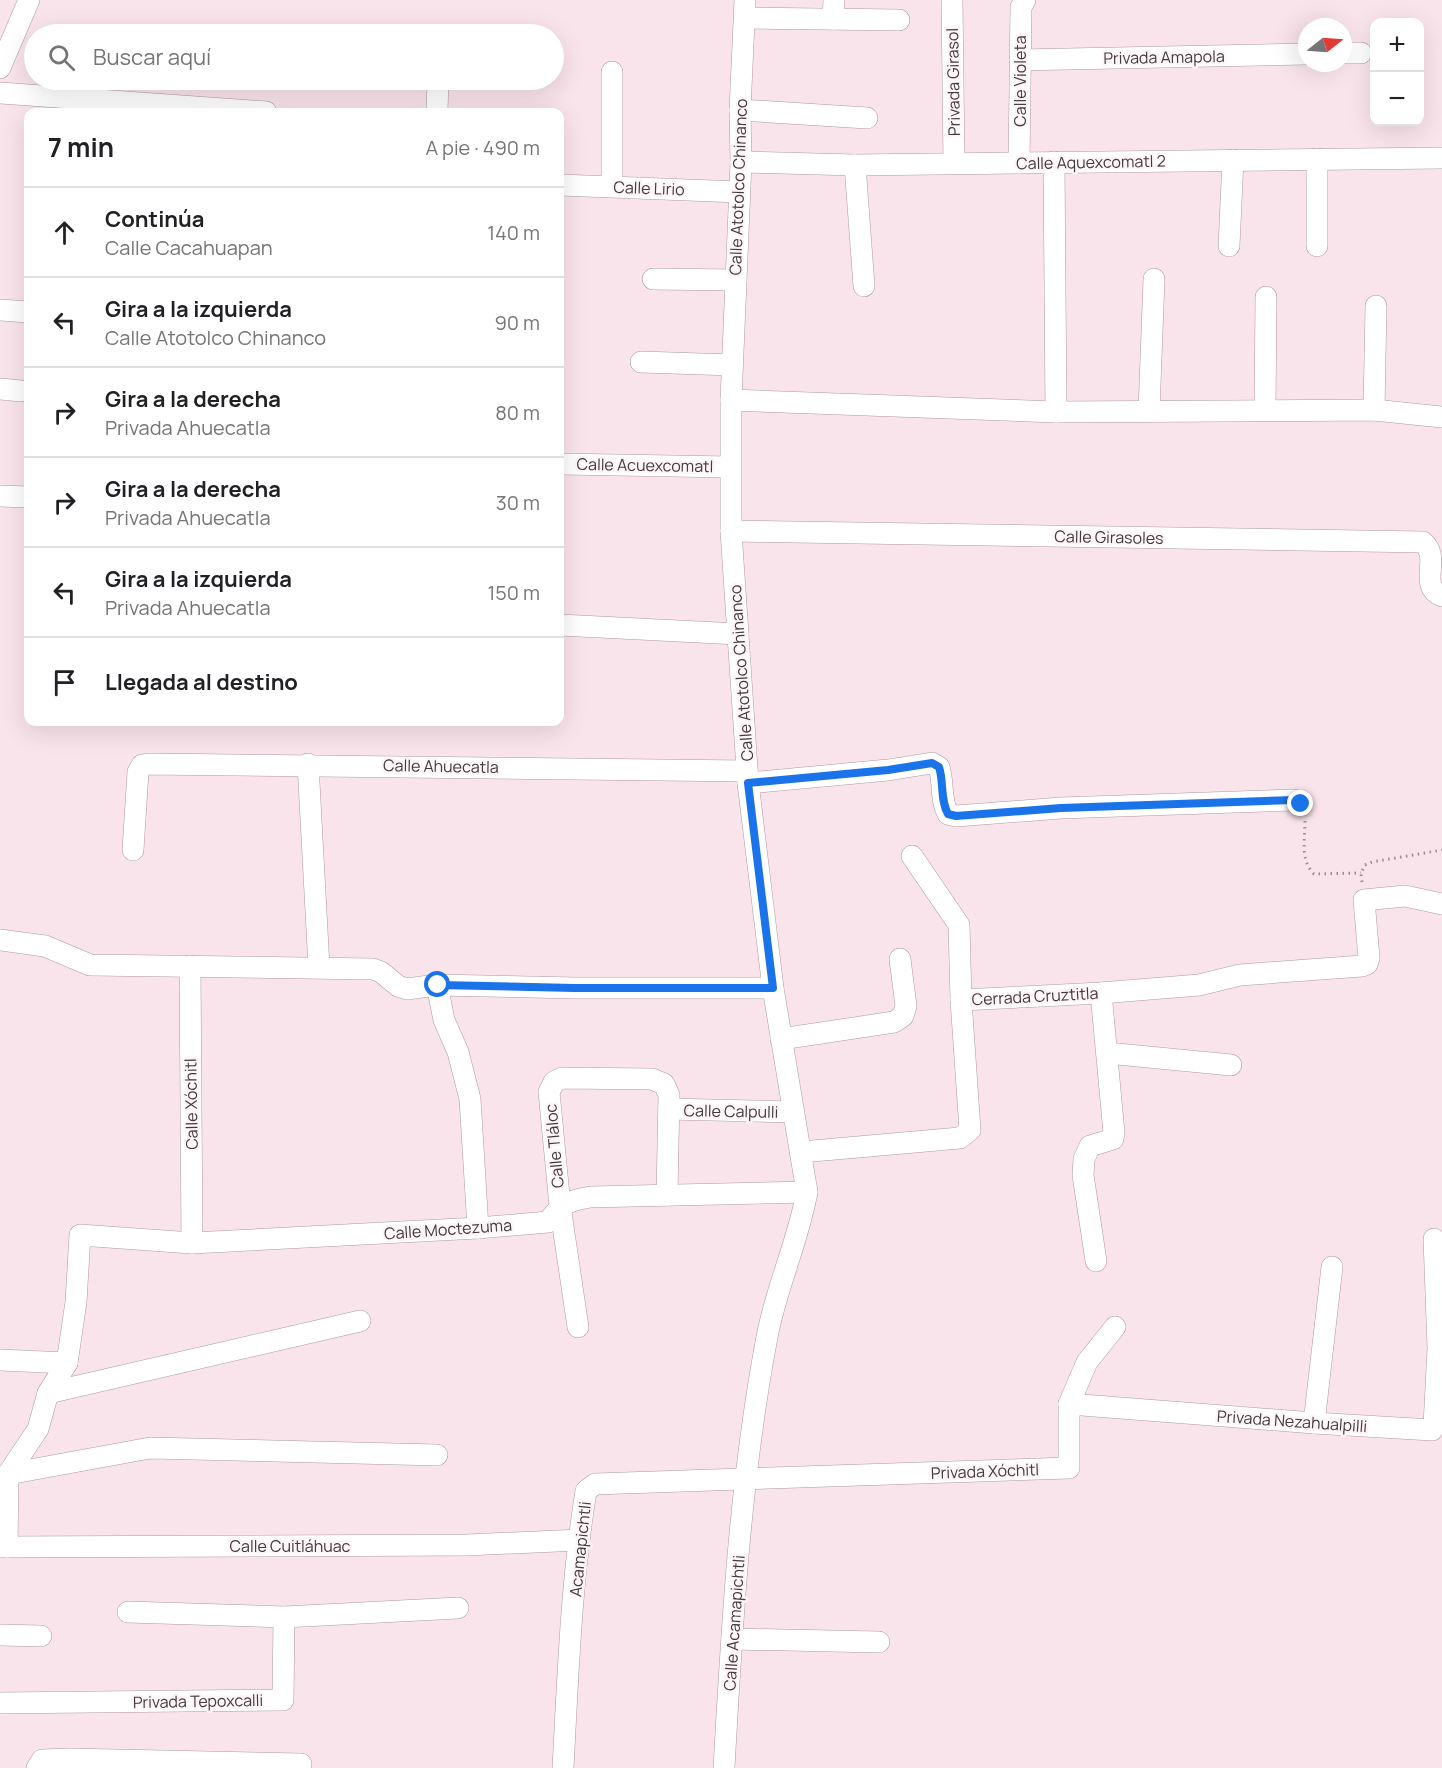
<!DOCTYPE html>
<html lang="es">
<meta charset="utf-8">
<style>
:root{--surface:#fff;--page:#f6f6f6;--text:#202124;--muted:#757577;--line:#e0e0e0}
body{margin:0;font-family:Manrope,sans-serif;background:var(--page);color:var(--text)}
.controls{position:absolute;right:18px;top:18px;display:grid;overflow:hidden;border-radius:12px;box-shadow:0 6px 24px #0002}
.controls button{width:54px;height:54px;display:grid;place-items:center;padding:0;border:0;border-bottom:2px solid var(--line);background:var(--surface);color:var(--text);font:30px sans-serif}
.compass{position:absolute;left:1298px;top:18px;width:54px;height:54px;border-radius:50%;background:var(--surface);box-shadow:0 6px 24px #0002;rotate:73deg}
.stop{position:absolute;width:18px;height:18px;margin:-14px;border:4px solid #1a73e8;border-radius:50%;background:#fff}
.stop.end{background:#1a73e8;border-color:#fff;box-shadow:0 2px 6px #0008}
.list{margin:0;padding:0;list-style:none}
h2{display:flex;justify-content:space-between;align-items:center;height:78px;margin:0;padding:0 24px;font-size:26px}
h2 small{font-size:20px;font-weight:400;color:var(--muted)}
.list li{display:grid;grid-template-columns:39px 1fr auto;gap:18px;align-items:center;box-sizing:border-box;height:90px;padding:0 24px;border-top:2px solid var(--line)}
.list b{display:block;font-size:22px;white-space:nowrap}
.list p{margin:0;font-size:20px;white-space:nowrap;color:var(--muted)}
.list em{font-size:20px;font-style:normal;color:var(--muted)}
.icon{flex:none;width:33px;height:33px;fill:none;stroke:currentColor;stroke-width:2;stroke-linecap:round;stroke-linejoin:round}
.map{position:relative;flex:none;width:1442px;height:1768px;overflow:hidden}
.search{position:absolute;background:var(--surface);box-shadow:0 6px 24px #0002;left:24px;top:24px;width:540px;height:66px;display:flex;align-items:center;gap:15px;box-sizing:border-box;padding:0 21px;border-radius:33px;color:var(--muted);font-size:22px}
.panel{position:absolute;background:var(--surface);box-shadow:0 6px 24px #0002;left:24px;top:108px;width:540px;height:618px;border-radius:12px}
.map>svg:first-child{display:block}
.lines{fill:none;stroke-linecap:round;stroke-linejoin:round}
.minor-casing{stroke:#ae99a1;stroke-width:22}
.path{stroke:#9b8c91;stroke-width:3;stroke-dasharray:1.5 4.5;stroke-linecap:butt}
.minor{stroke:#fff;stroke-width:21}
.route{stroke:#1a73e8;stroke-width:8}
.labels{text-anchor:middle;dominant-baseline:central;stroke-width:5;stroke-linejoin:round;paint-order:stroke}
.street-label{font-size:16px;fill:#41393c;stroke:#fef5f8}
</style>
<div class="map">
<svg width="1442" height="1768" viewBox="0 0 1442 1768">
<rect width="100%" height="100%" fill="#fae4eb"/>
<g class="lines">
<defs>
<g id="minor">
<path d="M952,0L954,163"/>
<path d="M745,18L899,20"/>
<path d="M833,19L834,0"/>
<path d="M1343,53H1361"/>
<path d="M1020,60L1307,54"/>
<path d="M0,68L29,0"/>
<path d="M0,93L266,112"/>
<path d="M740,110L867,118"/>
<path d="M437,112L438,80"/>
<path d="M1317,159V246"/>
<path d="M741,162L855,165L1442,158"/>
<path d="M1054,162L1056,412"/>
<path d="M1019,163L1021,7L1025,0"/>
<path d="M855,165L864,286"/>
<path d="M560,185L739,192"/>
<path d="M612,186V72"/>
<path d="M1229,246L1233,160"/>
<path d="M653,279L736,280"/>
<path d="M0,310L28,312"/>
<path d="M641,362L732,365"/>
<path d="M0,389L21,391"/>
<path d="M731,400L1056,412L1374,410L1442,417"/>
<path d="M1265,410L1266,297"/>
<path d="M1374,410L1376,306"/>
<path d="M1149,411L1154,279"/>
<path d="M560,464L730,467"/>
<path d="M0,496L28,497"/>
<path d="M731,531L1423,542C1442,558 1417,586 1442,596"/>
<path d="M560,625L738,634"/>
<path d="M308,764L319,967"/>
<path d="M748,783L888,770L932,763L939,767C944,782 940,800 948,814L956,816L1061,808L1294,800L1301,804"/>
<path d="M133,850L138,772L142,765L148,764L747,771"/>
<path d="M0,940L45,946L90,965L373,969L381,972L398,986L407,989L437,985L575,988H773"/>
<path d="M190,966L192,1243"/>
<path d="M437,985L444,1020L458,1052L470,1099L478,1228"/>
<path d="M961,1000L1101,993L1199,985L1240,975L1362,966L1367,964L1369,958L1364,900L1405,896L1442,904"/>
<path d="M781,1039L894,1022L903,1016L906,1006L900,959"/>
<path d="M1107,1053L1231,1065"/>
<path d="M669,1109L793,1112"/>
<path d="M801,1152L960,1138L970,1130L961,1000L959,925L912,856"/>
<path d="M1096,1261L1083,1175L1084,1159L1090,1146L1113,1139L1114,1133L1101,993"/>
<path d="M578,1327L560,1206L549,1092L554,1082L562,1078L652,1079L664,1084L669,1095L667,1195"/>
<path d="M0,1360L67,1363"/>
<path d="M48,1393L360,1321"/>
<path d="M1069,1404L1314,1423L1432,1430L1434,1426L1438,1348L1434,1239"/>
<path d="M1314,1423L1332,1267"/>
<path d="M8,1474L150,1448L437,1455"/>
<path d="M0,1547L467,1545L579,1540"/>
<path d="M7,1547L8,1474L38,1429L48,1393L67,1363L76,1302L80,1235L192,1243L478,1228L548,1222C562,1203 568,1201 590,1197L807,1192"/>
<path d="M128,1612L284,1617L458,1608"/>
<path d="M0,1635L41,1636"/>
<path d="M732,1639L879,1642"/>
<path d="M0,1703L283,1700L284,1617"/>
<path d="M37,1768L42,1760L70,1759L301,1764"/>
<path d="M563,1768C568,1676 571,1583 586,1491L595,1484L1069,1468V1404L1087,1362L1115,1327"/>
<path d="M724,1768C732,1624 740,1479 767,1337C776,1288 798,1242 807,1192L773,988L748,783L731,531V400L741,162L740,110L745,0"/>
</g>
</defs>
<!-- minor casing -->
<use href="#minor" class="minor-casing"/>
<!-- path -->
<g class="path">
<path d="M1305,821C1305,840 1300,860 1314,874L1361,873"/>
<path d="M1362,882L1361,873L1365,865L1372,862L1442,850"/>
</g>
<!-- minor -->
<use href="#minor" class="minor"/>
</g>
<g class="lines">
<!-- route -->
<path class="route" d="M438,985L575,988H773L748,783L888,770L932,763L939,767C944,782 940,800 948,814L956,816L1061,808L1294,800L1301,804"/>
</g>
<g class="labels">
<!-- street labels -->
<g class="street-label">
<text transform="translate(1164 57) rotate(-1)">Privada Amapola</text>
<text transform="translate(1020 81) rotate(-90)">Calle Violeta</text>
<text transform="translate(953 82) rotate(-91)">Privada Girasol</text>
<text transform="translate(1091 162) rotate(-1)">Calle Aquexcomatl 2</text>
<text transform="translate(738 187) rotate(-88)">Calle Atotolco Chinanco</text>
<text transform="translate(649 188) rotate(2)">Calle Lirio</text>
<text transform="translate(645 465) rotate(1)">Calle Acuexcomatl</text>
<text transform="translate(1109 537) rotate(1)">Calle Girasoles</text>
<text transform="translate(741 673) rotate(-94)">Calle Atotolco Chinanco</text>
<text transform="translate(441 766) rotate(1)">Calle Ahuecatla</text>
<text transform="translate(1035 996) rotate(-3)">Cerrada Cruztitla</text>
<text transform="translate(191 1104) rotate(-91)">Calle Xóchitl</text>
<text transform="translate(731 1111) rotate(1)">Calle Calpulli</text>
<text transform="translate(554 1146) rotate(-95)">Calle Tláloc</text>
<text transform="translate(448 1229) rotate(-4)">Calle Moctezuma</text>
<text transform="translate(1292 1421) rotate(4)">Privada Nezahualpilli</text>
<text transform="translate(985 1471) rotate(-2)">Privada Xóchitl</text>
<text x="290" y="1546">Calle Cuitláhuac</text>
<text transform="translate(580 1549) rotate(-84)">Acamapichtli</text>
<text transform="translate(734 1623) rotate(-86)">Calle Acamapichtli</text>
<text transform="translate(198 1701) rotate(-1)">Privada Tepoxcalli</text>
</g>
</g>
</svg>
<div class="controls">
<button>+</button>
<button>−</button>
</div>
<svg class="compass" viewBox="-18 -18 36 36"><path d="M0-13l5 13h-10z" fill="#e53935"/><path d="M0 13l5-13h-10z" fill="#757577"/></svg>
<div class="stop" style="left:438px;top:985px"></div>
<div class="stop end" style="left:1301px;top:804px"></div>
<div class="search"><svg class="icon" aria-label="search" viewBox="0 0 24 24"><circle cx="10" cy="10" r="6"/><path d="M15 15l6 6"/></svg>Buscar aquí</div>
<section class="panel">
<h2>7 min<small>A pie · 490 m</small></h2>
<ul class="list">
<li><svg class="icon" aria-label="ahead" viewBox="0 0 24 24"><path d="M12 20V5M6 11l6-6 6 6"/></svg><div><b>Continúa</b><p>Calle Cacahuapan</p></div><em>140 m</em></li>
<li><svg class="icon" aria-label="left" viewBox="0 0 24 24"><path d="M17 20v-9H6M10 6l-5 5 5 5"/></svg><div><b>Gira a la izquierda</b><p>Calle Atotolco Chinanco</p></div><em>90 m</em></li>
<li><svg class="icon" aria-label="right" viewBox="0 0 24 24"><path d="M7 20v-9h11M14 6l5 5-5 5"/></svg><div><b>Gira a la derecha</b><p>Privada Ahuecatla</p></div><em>80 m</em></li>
<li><svg class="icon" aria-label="right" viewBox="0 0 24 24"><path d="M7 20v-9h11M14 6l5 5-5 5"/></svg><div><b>Gira a la derecha</b><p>Privada Ahuecatla</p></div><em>30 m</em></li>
<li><svg class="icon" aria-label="left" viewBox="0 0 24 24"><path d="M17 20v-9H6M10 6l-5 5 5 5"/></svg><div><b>Gira a la izquierda</b><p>Privada Ahuecatla</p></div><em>150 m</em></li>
<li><svg class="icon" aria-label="arrive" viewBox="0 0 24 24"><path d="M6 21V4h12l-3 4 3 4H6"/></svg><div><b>Llegada al destino</b></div></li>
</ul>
</section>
</div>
